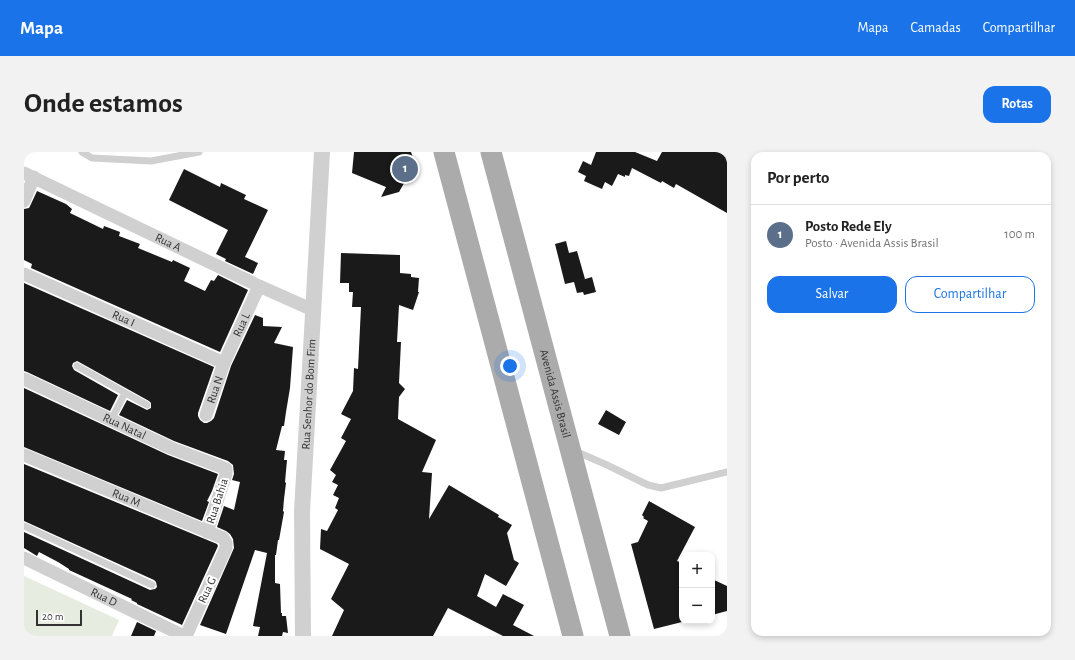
<!DOCTYPE html>
<html lang="pt">
<meta charset="utf-8">
<style>
:root{--surface:#fff;--page:#f2f2f2;--text:#222;--muted:#767676;--line:#e0e0e0;--accent:#1a73e8}
body{margin:0;font-family:"Alegreya Sans",sans-serif;background:var(--page);color:var(--text)}
.controls{position:absolute;right:12px;bottom:12px;display:grid;overflow:hidden;border-radius:8px;box-shadow:0 2px 6px #0003}
.controls button{width:36px;height:36px;display:grid;place-items:center;padding:0;border:0;border-bottom:1px solid var(--line);background:var(--surface);color:var(--text);font:20px sans-serif}
.scale{position:absolute;left:12px;bottom:10px;width:46px;box-sizing:border-box;padding-left:4px;border:2px solid #333;border-top:0;font-size:11px;line-height:14px;white-space:nowrap;color:#333;-webkit-text-stroke:3px #fff;paint-order:stroke}
.you{position:absolute;left:486px;top:214px;width:14px;height:14px;margin:-10px;border:3px solid #fff;border-radius:50%;background:#1a73e8;box-shadow:0 0 0 6px #1a73e833}
.badge{display:grid;place-items:center;width:26px;height:26px;border-radius:50%;background:var(--accent);color:#fff;font-size:13px;font-weight:700}
.pin{position:absolute;translate:-50% -50%;border:2px solid #fff;box-shadow:0 1px 4px #0006}
.list{margin:0;padding:0;list-style:none}
h2{display:flex;justify-content:space-between;align-items:center;height:52px;margin:0;padding:0 16px;font-size:17px}
h2 small{font-size:13px;font-weight:400;color:var(--muted)}
.list li{display:grid;grid-template-columns:26px 1fr auto;gap:12px;align-items:center;box-sizing:border-box;height:60px;padding:0 16px;border-top:1px solid var(--line)}
.list b{display:block;font-size:15px;white-space:nowrap}
.list p{margin:0;font-size:13px;white-space:nowrap;color:var(--muted)}
.list em{font-size:13px;font-style:normal;color:var(--muted)}
.actions{display:flex;gap:8px;padding:12px 16px}
.actions a{flex:1;padding:9px 0;border:1px solid var(--accent);border-radius:12px;text-align:center;font-size:14px;color:var(--accent)}
.actions .main{background:var(--accent);color:#fff}
.map{position:relative;flex:none;width:703px;height:484px;overflow:hidden;border-radius:12px}
header{display:flex;align-items:center;gap:24px;box-sizing:border-box;height:56px;padding:0 20px;background:var(--accent);color:#fff}
header strong{font-size:19px}
nav{display:flex;gap:22px;margin-inline-start:auto;font-size:14px}
.intro{display:flex;align-items:center;justify-content:space-between;box-sizing:border-box;height:96px;padding:0 24px}
h1{margin:0;font-size:28px}
.button{padding:10px 18px;border-radius:12px;background:var(--accent);color:#fff;font-size:14px;font-weight:700}
main{display:flex;gap:24px;padding:0 24px}
aside{flex:1;background:var(--surface);border-radius:12px;box-shadow:0 2px 6px #0003}
.map>svg:first-child{display:block}
.green{fill:#e6ecdf}
.building{fill:#1a1a1a}
.lines{fill:none;stroke-linecap:round;stroke-linejoin:round}
.service{stroke:#d0d0d0;stroke-width:7}
.minor{stroke:#d0d0d0;stroke-width:13}
.tertiary{stroke:#d0d0d0;stroke-width:16}
.primary{stroke:#ababab;stroke-width:21}
.labels{text-anchor:middle;dominant-baseline:central;stroke-width:4;stroke-linejoin:round;paint-order:stroke}
.street-label{font-size:12px;fill:#333;stroke:#fff}
</style>
<header>
<strong>Mapa</strong>
<nav><a>Mapa</a><a>Camadas</a><a>Compartilhar</a></nav>
</header>
<div class="intro"><h1>Onde estamos</h1><a class="button">Rotas</a></div>
<main>
<div class="map">
<svg width="703" height="484" viewBox="0 0 703 484">
<rect width="100%" height="100%" fill="#fff"/>
<!-- green -->
<path class="green" d="M0,424L95,468L88,484H0Z"/>
<!-- building -->
<g class="building">
<path d="M330,0H387L391,12L375,40L357,45L362,35L328,21Z"/>
<path d="M572,0H611L633,9L638,0H703V61L652,32L650,36L638,29L637,31L608,16L605,24L601,23V25L594,22L588,34L581,30L578,37L560,29L562,24L554,20L559,9L567,13Z"/>
<path d="M160,17L196,35L197,31L222,43L220,47L244,58L221,105L234,111L229,122L201,109L202,107L192,102L204,78L145,48Z"/>
<path d="M13,39L42,52L48,57L46,61L79,77L80,74L96,80L95,84L116,92L114,96L148,110L149,108L166,116L160,129L181,139L187,128L190,129L194,123L224,138L196,200L7,116L8,112L0,108V57L5,56L7,52Z"/>
<path d="M542,89L545,101L553,99L561,127L558,128L568,125L572,140L560,143L559,140L553,141L550,130L541,132L531,92Z"/>
<path d="M317,101L376,103V121L387,122V125L395,126L394,140H395L389,158L375,153L373,190H377L375,231L381,237L375,245L374,267L412,288L398,320L408,321L405,367L425,333L475,363L474,365L488,373L483,381L490,408L495,411L482,434L461,422L453,444L472,455L479,442L500,453L489,473L510,484H479L424,456L409,484H308L320,458L307,447L325,412L296,397L297,377L303,379L314,358L311,356L315,346L309,343L314,333L308,330L312,323L306,318L322,289L317,286L327,267L317,262L329,239L330,216L334,217L337,155H328L329,140H325V131H316Z"/>
<path d="M0,131L190,215L174,261V264L176,268L180,271H183L187,269L190,266L207,214L231,163L239,166V174L258,175L250,191L269,195L266,236L262,260L260,274H258L252,298L261,299L260,308H263L261,330L262,331L260,347L259,359L260,360L255,388H254L252,403H251V431L256,432L257,461H258V464H262L264,481L259,480L258,484H234L236,475L229,474L243,401L231,398L202,482L176,473L210,396L209,387L206,382L202,379L193,375L200,354L210,358L216,330L208,328L210,322L209,313L204,309L150,289L95,263L103,248L123,258L127,256V251L125,249L55,210L53,209L49,211L48,214L50,218L94,243L86,259L3,220L0,219Z"/>
<path d="M0,236L144,303L194,322L188,339L183,349L185,350L178,369L0,295Z"/>
<path d="M582,258L602,270L595,283L574,272Z"/>
<path d="M0,312L193,392L194,394L158,473L113,452V451L107,448L108,447L45,418V417L34,410L15,400L13,404L0,396V380L126,438L131,437L133,435L132,430L130,428L0,369Z"/>
<path d="M625,349L671,375L653,409L658,411V470L630,477L607,392L614,390L624,369L619,366L620,365L618,363Z"/>
<path d="M688,427L703,434V459L688,463Z"/>
<path d="M113,470L132,479L130,484H107Z"/>
</g>
<g class="lines">
<!-- service -->
<g class="service">
<path d="M58,0L68,6L127,9L175,0"/>
<path d="M53,214L123,253"/>
<path d="M87,268L101,241"/>
<path d="M551,299L583,313L624,333L637,336L703,320"/>
<path d="M0,374L128,433"/>
</g>
<!-- minor -->
<g class="minor">
<path id="s1" d="M0,21L235,134L289,158"/>
<path d="M0,49L10,25"/>
<path id="s2" d="M0,122L200,211"/>
<path id="s3" d="M0,227L147,296L200,316L202,317V322L183,380"/>
<path id="s4" d="M182,263L200,211L235,134"/>
<path id="s5" d="M0,303L199,386L202,391V396L162,484"/>
<path id="s6" d="M0,406L160,484"/>
</g>
<!-- tertiary -->
<path class="tertiary" id="s7" d="M279,484L278,360L298,0"/>
<!-- primary -->
<g class="primary">
<path d="M420,0L549,484"/>
<path id="s8" d="M467,0L596,484"/>
</g>
</g>
<g class="labels">
<!-- street labels -->
<g class="street-label">
<text stroke="none"><textPath href="#s1" startOffset="160">Rua A</textPath></text>
<text stroke="none"><textPath href="#s2" startOffset="109">Rua I</textPath></text>
<text stroke="none"><textPath href="#s4" startOffset="97">Rua L</textPath></text>
<text stroke="none"><textPath href="#s4" startOffset="27">Rua N</textPath></text>
<text stroke="none"><textPath href="#s7" startOffset="242">Rua Senhor do Bom Fim</textPath></text>
<text stroke="none"><textPath href="#s8" startOffset="250">Avenida Assis Brasil</textPath></text>
<text stroke="none"><textPath href="#s3" startOffset="111">Rua Natal</textPath></text>
<text stroke="none"><textPath href="#s5" startOffset="111">Rua M</textPath></text>
<text transform="translate(193 349) rotate(-72)">Rua Bahia</text>
<text transform="translate(183 438) rotate(-65)">Rua G</text>
<text stroke="none"><textPath href="#s6" startOffset="89">Rua D</textPath></text>
</g>
</g>
</svg>
<div class="controls">
<button>+</button>
<button>−</button>
</div>
<div class="scale">20 m</div>
<div class="you"></div>
<div class="pin badge" style="left:381px;top:17px;background:#5c6f8a">1</div>
</div>
<aside>
<h2>Por perto<small></small></h2>
<ul class="list">
<li><span class="badge" style="background:#5c6f8a">1</span><div><b>Posto Rede Ely</b><p>Posto · Avenida Assis Brasil</p></div><em>100 m</em></li>
</ul>
<div class="actions"><a class="main">Salvar</a><a>Compartilhar</a></div>
</aside>
</main>
